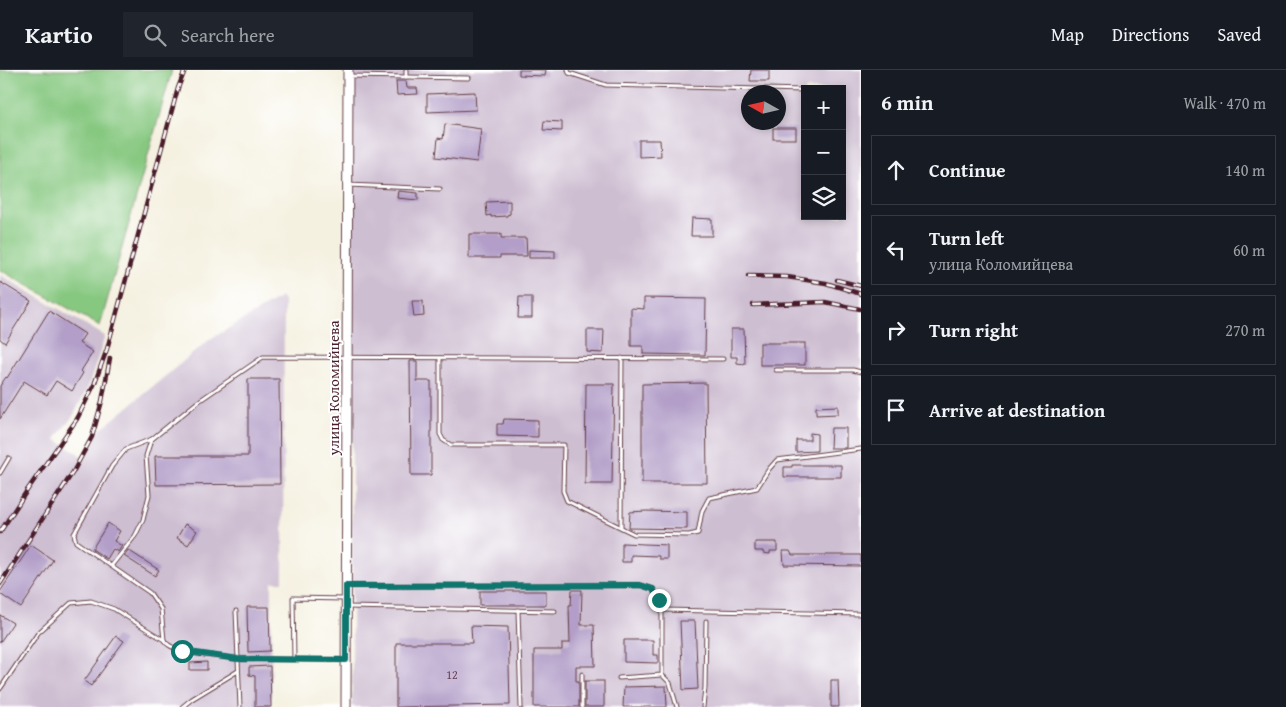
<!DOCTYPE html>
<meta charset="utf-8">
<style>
:root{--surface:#171b24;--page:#20242c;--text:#f1f3f6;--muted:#9ea1a6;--line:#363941}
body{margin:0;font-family:"Gentium Book Plus",serif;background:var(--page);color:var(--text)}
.controls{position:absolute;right:15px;top:15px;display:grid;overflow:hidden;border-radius:0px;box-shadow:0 2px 8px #0003}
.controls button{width:45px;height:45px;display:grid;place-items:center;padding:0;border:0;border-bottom:1px solid var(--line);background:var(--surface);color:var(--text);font:25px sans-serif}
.compass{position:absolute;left:741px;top:15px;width:45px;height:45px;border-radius:50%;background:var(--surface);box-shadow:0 2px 8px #0003;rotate:278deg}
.stop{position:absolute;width:15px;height:15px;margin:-11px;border:4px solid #0f766e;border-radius:50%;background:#fff}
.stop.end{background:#0f766e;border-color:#fff;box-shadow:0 1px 5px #0008}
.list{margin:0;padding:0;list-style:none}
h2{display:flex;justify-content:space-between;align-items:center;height:65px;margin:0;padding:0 20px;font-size:21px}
h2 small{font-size:16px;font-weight:400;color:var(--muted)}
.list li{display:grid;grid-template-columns:32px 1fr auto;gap:15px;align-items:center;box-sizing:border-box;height:70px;margin:0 10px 10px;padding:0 10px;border:1px solid var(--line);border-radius:0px}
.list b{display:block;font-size:19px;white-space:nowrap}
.list p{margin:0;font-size:16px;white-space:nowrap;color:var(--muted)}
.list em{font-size:16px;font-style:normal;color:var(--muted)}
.icon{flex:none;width:28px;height:28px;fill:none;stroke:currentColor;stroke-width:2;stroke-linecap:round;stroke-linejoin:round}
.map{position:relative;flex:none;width:861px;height:637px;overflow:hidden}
header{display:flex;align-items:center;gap:30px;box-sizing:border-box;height:70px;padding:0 25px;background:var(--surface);border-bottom:1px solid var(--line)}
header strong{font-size:24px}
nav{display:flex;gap:28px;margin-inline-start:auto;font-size:18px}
.search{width:350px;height:45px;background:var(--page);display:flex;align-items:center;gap:12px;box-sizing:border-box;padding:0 18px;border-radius:0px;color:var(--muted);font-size:19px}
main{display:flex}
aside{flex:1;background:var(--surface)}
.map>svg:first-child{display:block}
.industrial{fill:#cebed1;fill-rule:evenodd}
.green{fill:#86c880;stroke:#687456}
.building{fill:#b29ec8}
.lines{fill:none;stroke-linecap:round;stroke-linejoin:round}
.lane-casing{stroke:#643e46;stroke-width:5}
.secondary-casing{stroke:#643e46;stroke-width:11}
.lane{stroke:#fff;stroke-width:3}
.secondary{stroke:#fff;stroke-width:9}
.rail-casing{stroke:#4a1f2b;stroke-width:4.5}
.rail{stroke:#fff;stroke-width:2.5;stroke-dasharray:8;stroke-linecap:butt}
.route{stroke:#0f766e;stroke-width:6}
.labels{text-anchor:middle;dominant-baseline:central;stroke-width:4;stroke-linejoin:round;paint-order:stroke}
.number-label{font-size:12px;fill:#643f52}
.street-label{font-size:15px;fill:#4a1f2b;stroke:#fff}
</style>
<header>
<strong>Kartio</strong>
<div class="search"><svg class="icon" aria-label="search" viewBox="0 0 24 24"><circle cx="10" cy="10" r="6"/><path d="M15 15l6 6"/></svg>Search here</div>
<nav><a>Map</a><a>Directions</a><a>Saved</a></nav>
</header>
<main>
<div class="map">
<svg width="861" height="637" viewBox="0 0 861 637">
<rect width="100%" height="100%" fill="#fff"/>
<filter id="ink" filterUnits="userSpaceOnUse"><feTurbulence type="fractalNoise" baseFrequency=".02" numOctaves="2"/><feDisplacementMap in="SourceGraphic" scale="10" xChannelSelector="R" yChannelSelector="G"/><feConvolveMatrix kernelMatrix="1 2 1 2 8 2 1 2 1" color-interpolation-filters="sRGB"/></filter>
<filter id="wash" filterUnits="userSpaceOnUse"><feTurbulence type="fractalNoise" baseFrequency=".0096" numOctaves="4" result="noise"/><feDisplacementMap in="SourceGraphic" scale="20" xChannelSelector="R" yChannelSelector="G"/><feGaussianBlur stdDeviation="1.12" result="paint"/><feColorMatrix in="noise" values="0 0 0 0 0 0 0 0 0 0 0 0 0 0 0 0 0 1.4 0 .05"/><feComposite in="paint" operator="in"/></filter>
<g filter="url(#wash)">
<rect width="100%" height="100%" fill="#f5f1e1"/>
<!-- industrial -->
<g class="industrial">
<path d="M352,0H861V637H352ZM805,19H842V146H805ZM748,22H778V52H748Z"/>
<path d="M0,205L105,266L88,317L73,346L55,369L85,388L100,360L209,270L281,227L284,230L283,512H272L271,637H0Z"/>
</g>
<!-- green -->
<path class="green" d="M0,0H172L100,256L0,200Z"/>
<g id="blocks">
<!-- building -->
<g class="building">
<path d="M519,0H546L545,6L519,5Z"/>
<path d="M751,0H769V11H750Z"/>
<path d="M396,11H406L407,18H417L418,24L397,25Z"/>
<path d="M475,22L476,40L427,42V24Z"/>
<path d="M544,51L562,52V61L543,60Z"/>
<path d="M445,54L481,59L477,92L436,87L438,68L443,69Z"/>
<rect x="773" y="58" width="23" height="11"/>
<path d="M639,70H660L661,86L639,87Z"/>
<path d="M398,121L418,123V130L397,128Z"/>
<path d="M510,131V144L507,145V146L491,147V145L487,146L486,132Z"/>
<path d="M692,148L712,149V166H691Z"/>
<path d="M469,164H501V168H526L527,186H500V188H469Z"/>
<path d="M529,180L555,181V188H529Z"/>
<path d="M0,212L31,231L5,273L0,269Z"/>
<path d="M519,227H532V248H518Z"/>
<path d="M644,228L706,229L705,285L643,284V276H631V238L644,239Z"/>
<path d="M412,231H423L424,246L414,247Z"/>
<path d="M49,241L85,264L79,273L93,282L81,301L83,303L72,321L56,311L47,325L24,311L0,349V316L6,307L7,308Z"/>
<path d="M731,259H744L745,294L737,293V287H731Z"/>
<path d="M587,260H604L603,283L587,282Z"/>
<rect x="760" y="273" width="45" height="22"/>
<path d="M410,291H417V311H431V405H411Z"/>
<path d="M248,309H279L280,414L156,415L155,386H248Z"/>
<path d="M706,313L707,413H642V314Z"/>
<path d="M586,314H614L612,414H585Z"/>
<path d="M838,336V344L816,345V337Z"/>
<path d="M504,349L538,350V367L497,366V354H503Z"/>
<path d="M831,358H846V378H830Z"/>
<path d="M810,363L817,364V381L796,382V370H810Z"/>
<path d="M792,395H841V407H784V397H792Z"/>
<path d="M646,441L687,442V459L629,458L630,442Z"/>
<path d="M108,453L120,461L114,471L122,476L118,482L113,479L107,489L92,479Z"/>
<path d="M185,454L197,461L188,475L177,468Z"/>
<path d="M755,472H777V481H770V484L763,483V481H755Z"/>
<path d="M622,473L667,475V489H659V486L631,485V492H622Z"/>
<path d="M31,475L53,490L21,538L0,524V522Z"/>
<path d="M128,480L159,500L155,506L124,486Z"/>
<path d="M783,481H790L792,485H861V496L784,495Z"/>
<path d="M572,520H582L581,555H594L595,596H576V611H579V637H534V580H562V573H570L569,535H571Z"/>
<rect x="480" y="521" width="66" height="14"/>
<path d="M247,537H269L270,581L248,582Z"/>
<path d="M0,545L13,553L0,572Z"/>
<path d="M680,551H695L698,619L683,620Z"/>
<path d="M471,556L508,557L510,635L396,637V573H472Z"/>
<path d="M116,566L124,571L91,616L84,611Z"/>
<path d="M624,570H653V585H658V593L624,592Z"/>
<path d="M207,592V600H190V593Z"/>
<path d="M270,596L271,637H255V606L249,605V597Z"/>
<path d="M831,610H838L839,637H831Z"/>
<rect x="585" y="611" width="19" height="26"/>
<path d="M666,616L667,637H623L624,617Z"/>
</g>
</g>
</g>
<g filter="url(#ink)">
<use href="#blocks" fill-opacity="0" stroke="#643e46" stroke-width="1"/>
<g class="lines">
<defs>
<g id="lane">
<path d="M406,0V7"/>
<path d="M568,0L569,3L606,15L803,20"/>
<path d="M348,6L469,8"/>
<path d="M348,115L440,119"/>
<path d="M440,288V364L443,370L451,375H564L563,421L567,431L634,464L689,465L698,463L702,441L709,428L757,418L769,399L777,390L861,379"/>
<path d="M776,300H853L861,302"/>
<path d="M0,403L9,388"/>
<path d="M621,457L622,288"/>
<path d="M112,495L135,466L143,450L149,425L146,386L151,370"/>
<path d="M347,516L640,515L653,519L662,540V605L619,608"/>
<path d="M347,537L555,541"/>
<path d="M518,540L521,637"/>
<path d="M662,540L861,544"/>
<path d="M164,570L161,539L150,523L76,472L74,464L112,396L126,379L152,369L199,331L263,287L723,289"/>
<path d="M294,589L293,528L344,529"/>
<path d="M582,604V637"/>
<path d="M662,605L670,613L677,637"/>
<path d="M0,619L38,563L71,533L91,531L114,539L164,570C172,585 221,586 238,589L236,541"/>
<path d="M182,637L192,629L238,601"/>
<path d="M240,637L238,589L346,590"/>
<path d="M703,637L705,618L706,551"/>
</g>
<path id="secondary" d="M346,637L348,0"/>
</defs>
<!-- lane casing -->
<use href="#lane" class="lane-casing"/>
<!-- secondary casing -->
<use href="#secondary" class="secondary-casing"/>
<!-- lane -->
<use href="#lane" class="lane"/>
<!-- secondary -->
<use href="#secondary" class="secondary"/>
<defs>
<g id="rail">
<path d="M748,206L787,207L826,213L861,224"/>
<path d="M837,210L861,216"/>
<path d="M753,235L825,232L860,239"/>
<path d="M0,462L28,419L77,349L94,315L107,279L178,18L185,0"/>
<path d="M0,514L73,402L92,367L102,331L110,288"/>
</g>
</defs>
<!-- rail casing -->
<use href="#rail" class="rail-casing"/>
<!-- rail -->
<use href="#rail" class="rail"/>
</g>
</g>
<g class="lines" filter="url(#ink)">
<!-- route -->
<path class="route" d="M182,581L238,589L346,590V516L640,515L653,519L659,530"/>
</g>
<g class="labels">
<!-- number labels -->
<g class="number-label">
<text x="452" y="604">12</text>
</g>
<!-- street labels -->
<g class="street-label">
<text transform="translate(333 318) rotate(-90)">улица Коломийцева</text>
</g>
</g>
</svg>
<div class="controls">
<button>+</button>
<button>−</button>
<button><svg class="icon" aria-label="layers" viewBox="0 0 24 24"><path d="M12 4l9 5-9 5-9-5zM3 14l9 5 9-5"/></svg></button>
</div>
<svg class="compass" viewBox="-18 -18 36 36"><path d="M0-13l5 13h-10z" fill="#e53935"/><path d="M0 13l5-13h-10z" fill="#9ea1a6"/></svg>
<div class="stop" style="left:182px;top:581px"></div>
<div class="stop end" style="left:659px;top:530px"></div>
</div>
<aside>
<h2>6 min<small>Walk · 470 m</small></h2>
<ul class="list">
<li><svg class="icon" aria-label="ahead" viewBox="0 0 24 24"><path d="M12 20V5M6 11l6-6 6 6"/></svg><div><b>Continue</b></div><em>140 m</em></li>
<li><svg class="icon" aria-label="left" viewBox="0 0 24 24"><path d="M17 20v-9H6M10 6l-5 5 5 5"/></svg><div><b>Turn left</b><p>улица Коломийцева</p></div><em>60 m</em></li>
<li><svg class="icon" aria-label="right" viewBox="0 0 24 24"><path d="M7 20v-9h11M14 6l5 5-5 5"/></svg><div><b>Turn right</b></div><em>270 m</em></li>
<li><svg class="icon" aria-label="arrive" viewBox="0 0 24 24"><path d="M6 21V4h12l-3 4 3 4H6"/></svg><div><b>Arrive at destination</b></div></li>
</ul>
</aside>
</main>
